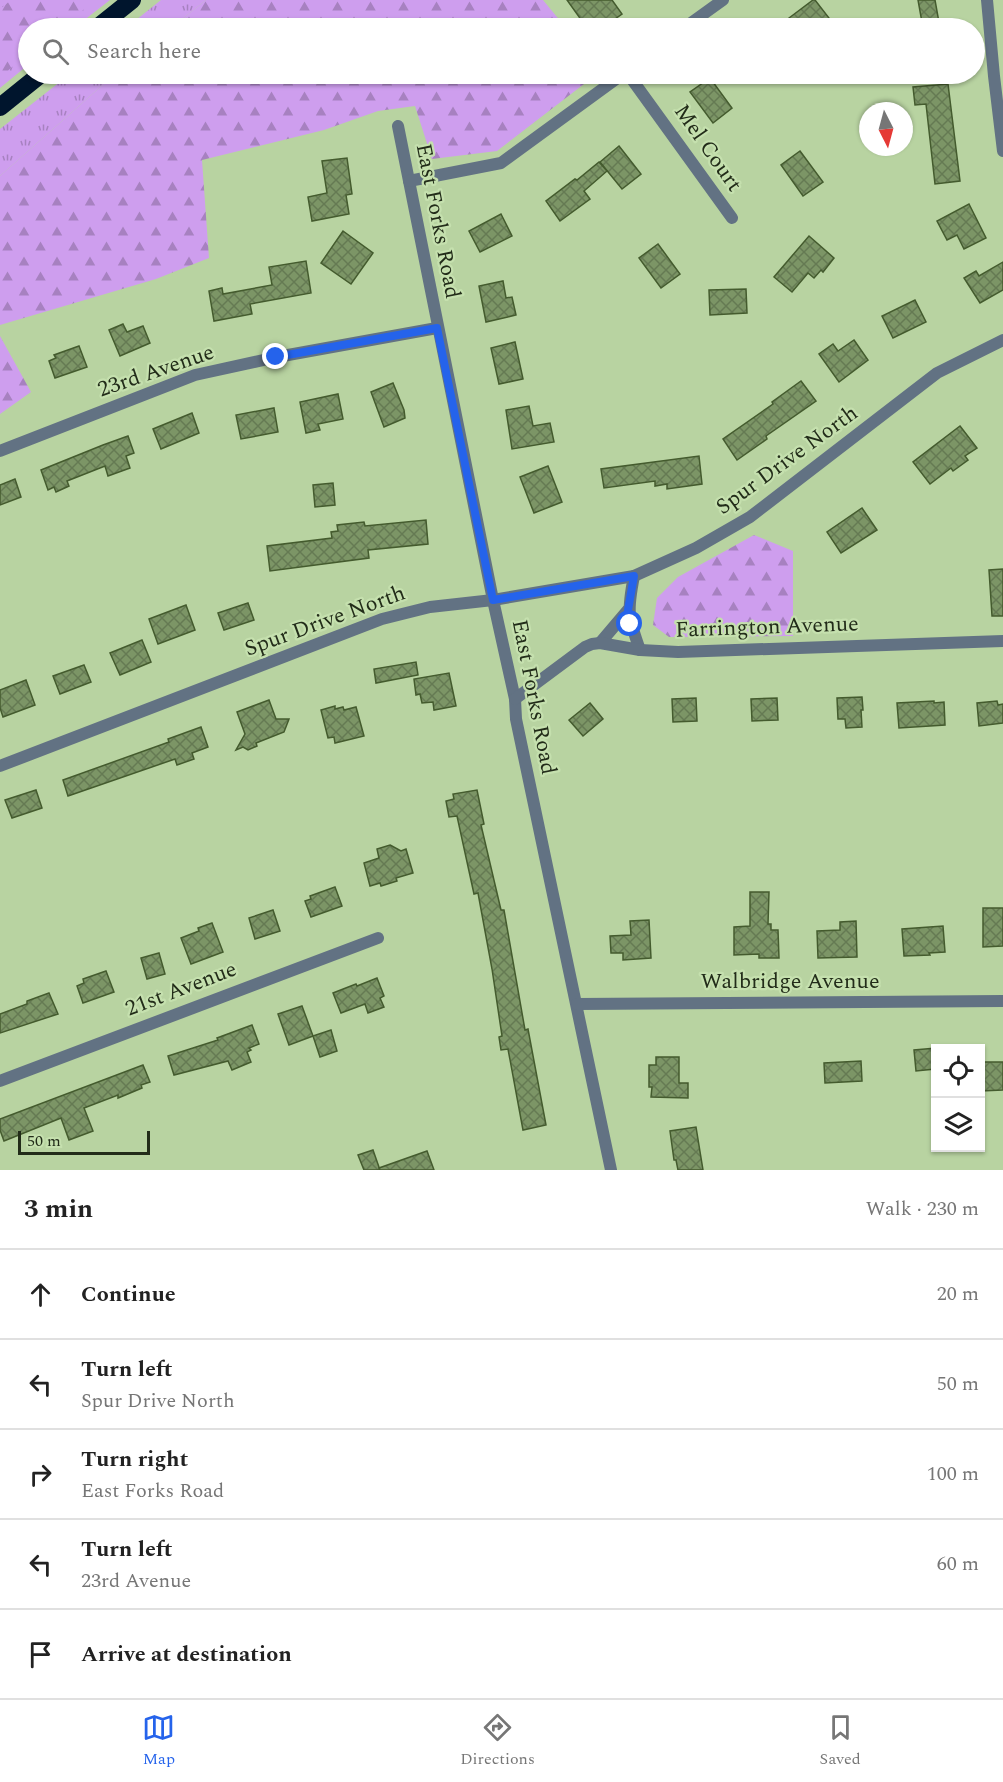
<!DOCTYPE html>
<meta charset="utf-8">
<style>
:root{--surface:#fff;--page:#f6f6f6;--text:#222;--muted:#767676;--line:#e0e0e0;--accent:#2563eb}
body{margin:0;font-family:Spectral,serif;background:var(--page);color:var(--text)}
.controls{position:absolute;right:18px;bottom:18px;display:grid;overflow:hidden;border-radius:0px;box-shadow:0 2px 4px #0004}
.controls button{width:54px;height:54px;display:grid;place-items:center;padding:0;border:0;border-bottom:2px solid var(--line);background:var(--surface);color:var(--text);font:30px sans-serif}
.compass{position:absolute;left:859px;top:102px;width:54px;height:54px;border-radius:50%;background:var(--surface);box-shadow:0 2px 4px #0004;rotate:174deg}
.scale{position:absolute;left:18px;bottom:15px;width:132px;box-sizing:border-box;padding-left:6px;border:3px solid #222c19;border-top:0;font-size:16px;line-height:21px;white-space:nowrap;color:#222c19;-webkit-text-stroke:4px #c5e0ae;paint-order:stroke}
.stop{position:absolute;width:18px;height:18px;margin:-14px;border:4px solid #2563eb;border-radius:50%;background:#fff}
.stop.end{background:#2563eb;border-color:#fff;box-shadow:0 2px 6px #0008}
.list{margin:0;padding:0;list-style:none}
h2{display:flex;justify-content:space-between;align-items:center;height:78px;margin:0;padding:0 24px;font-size:26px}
h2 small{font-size:20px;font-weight:400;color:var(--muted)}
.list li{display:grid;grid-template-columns:39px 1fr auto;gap:18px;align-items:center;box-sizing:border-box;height:90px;padding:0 24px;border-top:2px solid var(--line)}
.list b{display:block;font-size:22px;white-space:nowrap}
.list p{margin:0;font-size:20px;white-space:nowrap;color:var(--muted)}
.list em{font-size:20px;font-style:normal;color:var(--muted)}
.icon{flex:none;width:33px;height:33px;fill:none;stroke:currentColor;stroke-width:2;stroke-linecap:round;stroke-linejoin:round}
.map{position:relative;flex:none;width:1003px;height:1170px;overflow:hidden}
.search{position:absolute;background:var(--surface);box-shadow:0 2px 4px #0004;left:18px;right:18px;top:18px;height:66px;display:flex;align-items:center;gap:15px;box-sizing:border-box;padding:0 21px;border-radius:33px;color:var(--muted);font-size:22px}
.sheet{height:528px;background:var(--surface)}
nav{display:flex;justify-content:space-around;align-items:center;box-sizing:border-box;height:84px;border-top:2px solid var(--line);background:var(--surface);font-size:16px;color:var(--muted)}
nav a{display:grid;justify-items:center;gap:3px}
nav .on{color:var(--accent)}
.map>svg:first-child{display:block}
.grass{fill:url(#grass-tufts)}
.forest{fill:url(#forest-firs)}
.building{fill:url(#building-cross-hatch);stroke:#445b2e;stroke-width:1.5}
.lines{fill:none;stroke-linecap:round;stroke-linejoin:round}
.minor{stroke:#627283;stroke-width:12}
.motorway{stroke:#00152d;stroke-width:18}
.route{stroke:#2563eb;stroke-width:8}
.labels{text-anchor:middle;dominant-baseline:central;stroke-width:4.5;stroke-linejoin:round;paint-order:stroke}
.street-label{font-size:22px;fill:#222c19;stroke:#c5e0ae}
</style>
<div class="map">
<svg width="1003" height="1170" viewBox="0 0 1003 1170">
<defs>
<pattern id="grass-tufts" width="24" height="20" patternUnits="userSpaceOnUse" patternTransform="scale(1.5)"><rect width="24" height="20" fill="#ce9eee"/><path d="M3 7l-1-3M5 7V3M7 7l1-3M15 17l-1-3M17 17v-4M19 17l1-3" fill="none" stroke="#a781c0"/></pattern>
<pattern id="forest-firs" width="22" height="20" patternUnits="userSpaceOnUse" patternTransform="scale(1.5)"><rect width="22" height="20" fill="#ce9eee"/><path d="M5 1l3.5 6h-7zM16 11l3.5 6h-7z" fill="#a781c0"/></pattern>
<pattern id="building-cross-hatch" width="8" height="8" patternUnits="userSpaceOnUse" patternTransform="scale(1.5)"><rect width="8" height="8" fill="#7c9566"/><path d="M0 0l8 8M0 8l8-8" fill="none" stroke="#657a53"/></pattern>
</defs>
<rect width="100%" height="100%" fill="#b8d3a1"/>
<!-- grass -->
<g class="grass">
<path d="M0,0H110L74,28H28V65L0,88Z"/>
<path d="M161,0H206L171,28H126Z"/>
<path d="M70,74H115L0,176V129Z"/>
</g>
<!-- forest -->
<g class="forest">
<path d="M11,0H96L60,28H28V54L0,77V9Z"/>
<path d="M206,0H543L566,28H171Z"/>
<path d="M115,74H597L497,151L432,159L415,106L378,111L324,130L202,160L209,258L156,279L0,325V176Z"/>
<path d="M0,336L31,392L0,414Z"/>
<path d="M754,535L793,551V636L669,637L653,625L657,598L678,577Z"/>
</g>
<!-- building -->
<g class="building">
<path d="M567,0H612L622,14L602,28H587Z"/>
<path d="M813,0H815L829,18L815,28H791L785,21Z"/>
<path d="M918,0H935L940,28H923Z"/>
<path d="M710,78L732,108L713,123L690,92Z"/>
<path d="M948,84L960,181L935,184L926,104L915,105L913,87Z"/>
<path d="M619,146L641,174L622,189L600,162Z"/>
<path d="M800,151L823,182L803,196L781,165Z"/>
<path d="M347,158L352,194L346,195L349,214L312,221L308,197L327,193L322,161Z"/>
<path d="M599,162L607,171L584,191L590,199L560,221L546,201L575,179L577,180Z"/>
<path d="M969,204L986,238L964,249L957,235L947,240L937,221Z"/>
<path d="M501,214L512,236L480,252L469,231Z"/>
<path d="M343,231L373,253L351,284L321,263Z"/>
<path d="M809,236L834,258L823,272L821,270L814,278L808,273L792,292L774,277Z"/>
<path d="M658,244L680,274L661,288L639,258Z"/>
<path d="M306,261L311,293L250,304L252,314L214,321L209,291L222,288L223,294L272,285L269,267Z"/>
<path d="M1003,262V290L980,303L964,278L976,271L979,276Z"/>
<path d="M503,281L506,298L512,297L516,315L486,322L479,286Z"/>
<path d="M746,289L747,313L710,315L709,290Z"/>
<path d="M915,300L926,322L893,338L882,316Z"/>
<path d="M123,324L127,332L143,326L150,343L120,356L109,330Z"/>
<path d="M854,340L868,360L839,382L819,354L833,344L838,351Z"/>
<path d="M515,342L523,379L499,384L491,348Z"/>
<path d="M79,346L87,367L55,378L49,361L56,358L54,355Z"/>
<path d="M801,381L816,401L766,436L767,439L737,460L723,439L773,404L772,402Z"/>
<path d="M393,383L404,410L405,418L384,427L371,392Z"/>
<path d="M338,394L343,419L318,424L320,430L306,433L300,402Z"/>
<path d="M529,406L533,426L550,423L554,442L512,449L506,410Z"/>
<path d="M274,408L278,432L241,439L236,415Z"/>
<path d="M192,413L199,433L161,449L153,429Z"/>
<path d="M960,426L977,448L965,456L968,460L953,471L951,468L930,484L913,462Z"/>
<path d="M128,436L134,453L126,456L130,468L108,476L105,466L67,481L69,486L56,492L54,487L48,490L41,470L103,445Z"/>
<path d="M699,456L702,484L667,489V484L655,486V481L604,488L601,469Z"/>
<path d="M548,466L562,502L534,513L520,477Z"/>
<path d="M15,479L21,497L0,505V485Z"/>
<path d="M333,483L335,505L315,507L313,485Z"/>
<path d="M862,508L877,530L841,553L827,532Z"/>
<path d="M426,520L428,544L368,550L369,558L270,571L267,546L332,538L331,532L338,531L337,525L364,522L365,526Z"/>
<path d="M1003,569V616H992L989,570Z"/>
<path d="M248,603L254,620L224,630L218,613Z"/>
<path d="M186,605L195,630L158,644L149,619Z"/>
<path d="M142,640L151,662L120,675L110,653Z"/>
<path d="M416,662L418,675L376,683L374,669Z"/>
<path d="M84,665L91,682L60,694L53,676Z"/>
<path d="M449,673L456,706L434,710L433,702L422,703L420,694L416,695L414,679Z"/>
<path d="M26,680L35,705L3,717L0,708V690Z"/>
<path d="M862,697L863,710H861L862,727L846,728L845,719H838L837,698Z"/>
<path d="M696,698L697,721L673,722L672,699Z"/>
<path d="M777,698L778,720L752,721L751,699Z"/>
<path d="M269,700L276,719H289L284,732L256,743L257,746L248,750L243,747L236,750L245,734L237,712Z"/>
<path d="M934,701V703L944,702L945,725L899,728L897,703Z"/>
<path d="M997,701L998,705L1003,704V723L979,726L977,703Z"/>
<path d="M590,703L603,719L583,736L569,720Z"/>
<path d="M335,706V709L343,707L344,710L356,707L364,736L335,743L334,737L328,738L321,710Z"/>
<path d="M201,727L208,747L192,753L194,759L177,765L175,759L68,796L63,780L169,742L168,739Z"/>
<path d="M36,790L42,808L12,818L5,800Z"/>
<path d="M477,790L484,824L481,825L501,910H504L525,1030L528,1029L546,1125L523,1130L508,1049L501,1050L499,1037L502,1036L492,969L478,893L474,894L457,816L449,817L446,801L454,799L453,794Z"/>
<path d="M390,845L401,851L406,849L413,873L396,878L397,881L381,886L380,883L370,886L364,863L379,858L377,849Z"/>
<path d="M335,887L342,906L311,917L305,901L311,899L310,896Z"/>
<path d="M750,892H769L768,924H771V930H778L779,958H759V954L734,955V927L750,926Z"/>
<path d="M983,908H1003V946L983,947Z"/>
<path d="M273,910L280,931L255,939L249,918Z"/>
<path d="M649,920L651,958L623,960V953H611L610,936L631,935L630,921Z"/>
<path d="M856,921L857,957L818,958L817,931L840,930V922Z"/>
<path d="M212,923L223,952L191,964L181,938L199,931L198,928Z"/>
<path d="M943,926L945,952L929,953L930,955L904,956L902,929Z"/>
<path d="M159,953L165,974L147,979L141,958Z"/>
<path d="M106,971L114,992L83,1003L77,986L84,983L83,979Z"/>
<path d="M377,978L384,996L380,998L384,1007L368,1013L365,1004L341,1013L333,993L356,984L357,986Z"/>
<path d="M49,993L58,1014L0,1033V1014L27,1004V1001Z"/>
<path d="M302,1006L313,1036L289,1045L278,1014Z"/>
<path d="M252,1025L259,1044L249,1048L251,1050L247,1052L251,1062L232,1070L228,1061L174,1075L168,1056L218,1040L217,1038Z"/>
<path d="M331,1030L337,1051L320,1057L313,1036Z"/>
<path d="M936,1048L935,1069L916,1071L914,1050Z"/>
<path d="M656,1057H679V1083H688V1098L651,1097L652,1087H649V1065H656Z"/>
<path d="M861,1061L862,1081L825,1083L824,1063Z"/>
<path d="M981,1062H1003V1090L981,1091Z"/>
<path d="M143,1065L150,1082L141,1085L142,1088L118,1098V1095L84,1108L93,1131L69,1140L61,1118L4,1141L0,1130V1119Z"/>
<path d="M696,1127L703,1170H678L676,1160H674L670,1131Z"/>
<path d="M373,1150L380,1170H364L358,1155Z"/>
<path d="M427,1151L434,1170H380L379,1168Z"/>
</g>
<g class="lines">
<!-- minor -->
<g class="minor">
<path d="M987,0L994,76L1003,151"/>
<path d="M684,28L723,0"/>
<path d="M628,74L732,218"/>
<path d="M398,126L493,600L515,699L516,719L611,1170"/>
<path d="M409,181L501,163L623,74"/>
<path d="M0,451L195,375L277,357L437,328"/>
<path d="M634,576C627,611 628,617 640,650"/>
<path d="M600,643L628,610"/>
<path d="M515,699L585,647L592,644L600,643L640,650L678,652L1003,641"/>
<path d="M0,766L382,619L430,607L493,600L634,576L696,548L750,517L937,373L1003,340"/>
<path d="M577,1004L1003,1001"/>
<path d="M0,1081L378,938"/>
</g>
<!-- motorway -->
<g class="motorway">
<path d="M97,28L132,0"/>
<path d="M0,107L41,74"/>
</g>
</g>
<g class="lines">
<!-- route -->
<path class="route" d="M276,357L437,328L493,600L634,576L628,610L630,624"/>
</g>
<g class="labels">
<!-- street labels -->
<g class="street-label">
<text transform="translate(708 148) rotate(55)">Mel Court</text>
<text transform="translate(438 221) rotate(79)">East Forks Road</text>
<text transform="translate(156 371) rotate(-19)">23rd Avenue</text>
<text transform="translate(787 460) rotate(-36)">Spur Drive North</text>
<text transform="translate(325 621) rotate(-20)">Spur Drive North</text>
<text transform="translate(767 627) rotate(-2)">Farrington Avenue</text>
<text transform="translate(534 697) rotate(79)">East Forks Road</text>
<text x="790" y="981">Walbridge Avenue</text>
<text transform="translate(181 989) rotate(-21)">21st Avenue</text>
</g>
</g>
</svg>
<div class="controls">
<button><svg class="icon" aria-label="locate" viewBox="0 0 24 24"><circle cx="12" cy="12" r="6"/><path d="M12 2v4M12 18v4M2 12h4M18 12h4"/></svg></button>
<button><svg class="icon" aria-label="layers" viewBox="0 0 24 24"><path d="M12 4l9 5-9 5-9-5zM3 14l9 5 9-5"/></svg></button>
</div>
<svg class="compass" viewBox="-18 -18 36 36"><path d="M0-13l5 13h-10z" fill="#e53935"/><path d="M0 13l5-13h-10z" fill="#767676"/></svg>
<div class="scale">50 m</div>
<div class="stop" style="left:630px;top:624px"></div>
<div class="stop end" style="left:276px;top:357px"></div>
<div class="search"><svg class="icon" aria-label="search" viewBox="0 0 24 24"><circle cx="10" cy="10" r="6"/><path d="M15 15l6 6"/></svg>Search here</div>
</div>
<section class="sheet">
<h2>3 min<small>Walk · 230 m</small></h2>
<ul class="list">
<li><svg class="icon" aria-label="ahead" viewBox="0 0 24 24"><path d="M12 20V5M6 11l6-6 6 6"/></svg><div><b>Continue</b></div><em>20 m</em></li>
<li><svg class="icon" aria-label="left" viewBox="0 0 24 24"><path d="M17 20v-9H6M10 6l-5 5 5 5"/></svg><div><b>Turn left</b><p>Spur Drive North</p></div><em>50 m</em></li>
<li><svg class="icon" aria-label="right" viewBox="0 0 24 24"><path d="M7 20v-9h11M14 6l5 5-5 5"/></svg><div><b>Turn right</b><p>East Forks Road</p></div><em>100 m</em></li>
<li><svg class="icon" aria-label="left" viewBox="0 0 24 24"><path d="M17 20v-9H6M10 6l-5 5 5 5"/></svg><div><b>Turn left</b><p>23rd Avenue</p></div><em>60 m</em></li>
<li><svg class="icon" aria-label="arrive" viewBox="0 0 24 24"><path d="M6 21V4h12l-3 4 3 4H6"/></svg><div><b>Arrive at destination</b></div></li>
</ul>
</section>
<nav>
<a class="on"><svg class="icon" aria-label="map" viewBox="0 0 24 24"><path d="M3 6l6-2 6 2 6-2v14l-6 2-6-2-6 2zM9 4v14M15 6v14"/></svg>Map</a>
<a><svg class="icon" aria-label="directions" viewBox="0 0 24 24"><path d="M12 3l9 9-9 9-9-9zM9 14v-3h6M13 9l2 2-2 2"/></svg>Directions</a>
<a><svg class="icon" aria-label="saved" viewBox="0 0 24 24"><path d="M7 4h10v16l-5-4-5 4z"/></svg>Saved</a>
</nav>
